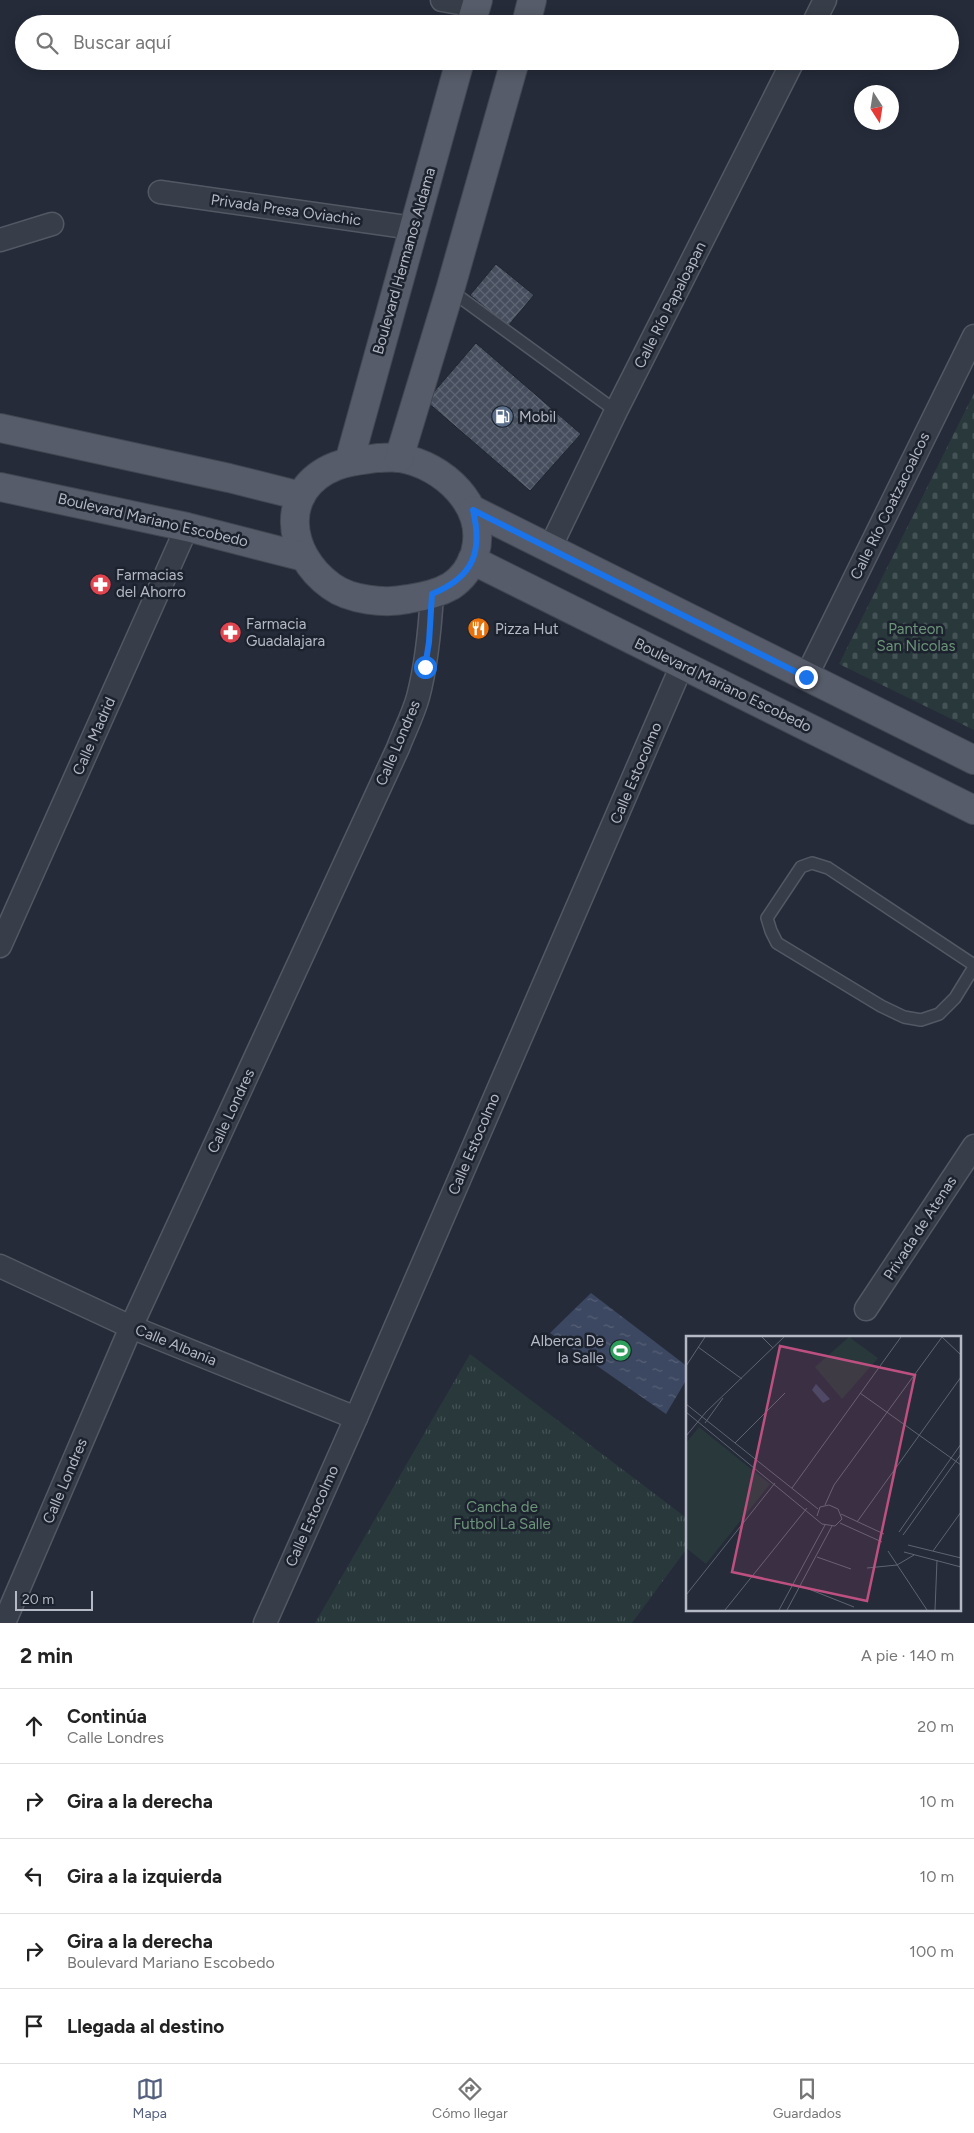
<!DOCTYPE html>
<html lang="es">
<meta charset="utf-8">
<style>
:root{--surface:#fff;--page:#f6f6f6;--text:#222;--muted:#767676;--line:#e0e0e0;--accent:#54607d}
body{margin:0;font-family:Figtree,sans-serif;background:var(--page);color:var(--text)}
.compass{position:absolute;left:854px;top:85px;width:45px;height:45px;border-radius:50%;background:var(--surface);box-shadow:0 2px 12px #0003;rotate:168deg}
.scale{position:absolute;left:15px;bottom:12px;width:78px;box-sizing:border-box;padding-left:5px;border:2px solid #b4b9c5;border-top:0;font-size:14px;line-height:18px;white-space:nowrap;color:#b4b9c5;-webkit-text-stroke:4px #1d232e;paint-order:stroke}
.stop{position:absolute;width:15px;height:15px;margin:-11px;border:4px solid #1a73e8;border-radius:50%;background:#fff}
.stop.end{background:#1a73e8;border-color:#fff;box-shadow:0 1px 5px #0008}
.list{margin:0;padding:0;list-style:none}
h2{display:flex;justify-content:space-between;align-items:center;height:65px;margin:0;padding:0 20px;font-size:21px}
h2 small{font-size:16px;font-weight:400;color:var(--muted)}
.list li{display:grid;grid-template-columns:32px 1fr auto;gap:15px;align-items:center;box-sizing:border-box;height:75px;padding:0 20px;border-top:1px solid var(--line)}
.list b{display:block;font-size:19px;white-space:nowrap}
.list p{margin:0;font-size:16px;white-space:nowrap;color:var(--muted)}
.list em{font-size:16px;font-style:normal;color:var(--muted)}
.icon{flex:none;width:28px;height:28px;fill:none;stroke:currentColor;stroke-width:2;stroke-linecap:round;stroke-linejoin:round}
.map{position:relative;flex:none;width:974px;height:1623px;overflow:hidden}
.search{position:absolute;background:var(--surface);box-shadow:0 2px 12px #0003;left:15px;right:15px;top:15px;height:55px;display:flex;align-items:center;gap:12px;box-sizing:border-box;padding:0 18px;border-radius:28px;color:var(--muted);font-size:19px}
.sheet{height:440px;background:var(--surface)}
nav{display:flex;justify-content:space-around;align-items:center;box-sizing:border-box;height:70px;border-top:1px solid var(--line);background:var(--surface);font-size:14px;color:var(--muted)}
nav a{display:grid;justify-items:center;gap:2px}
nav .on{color:var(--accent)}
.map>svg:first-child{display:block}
.grass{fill:url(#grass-tufts)}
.cemetery{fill:url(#cemetery-stones)}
.water{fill:url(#water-ripples)}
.building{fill:url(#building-cross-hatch);stroke:#1f2530}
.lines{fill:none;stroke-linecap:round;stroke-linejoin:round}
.service-casing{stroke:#535964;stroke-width:14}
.minor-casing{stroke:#535964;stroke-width:25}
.primary-casing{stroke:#414752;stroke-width:30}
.service{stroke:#383e49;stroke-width:11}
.minor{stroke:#383e49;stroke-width:22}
.primary{stroke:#565c69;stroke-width:28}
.route{stroke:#1a73e8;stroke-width:6}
.labels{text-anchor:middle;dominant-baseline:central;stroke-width:5;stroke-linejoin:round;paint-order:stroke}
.street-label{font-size:15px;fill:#b4b9c5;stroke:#1d232e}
.poi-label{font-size:15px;fill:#b4b9c5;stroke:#1d232e;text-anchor:start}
.park-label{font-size:15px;fill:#6d947a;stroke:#1d232e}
.inset-road{fill:none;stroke:#5e6471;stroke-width:1}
.view{fill:#bd5080;fill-opacity:0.15;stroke:#bd5080;stroke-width:2.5}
.inset-edge{fill:none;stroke:#b4b9c5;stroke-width:2.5}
</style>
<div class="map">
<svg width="974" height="1623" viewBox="0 0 974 1623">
<defs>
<pattern id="grass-tufts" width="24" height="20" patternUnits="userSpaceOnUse" patternTransform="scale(1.25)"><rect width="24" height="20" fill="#28383b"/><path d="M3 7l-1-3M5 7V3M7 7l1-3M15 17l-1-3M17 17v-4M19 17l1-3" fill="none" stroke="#455356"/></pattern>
<pattern id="cemetery-stones" width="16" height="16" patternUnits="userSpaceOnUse" patternTransform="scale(1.25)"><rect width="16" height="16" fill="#28383b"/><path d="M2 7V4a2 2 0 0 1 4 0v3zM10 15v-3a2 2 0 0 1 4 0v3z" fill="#455356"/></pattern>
<pattern id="water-ripples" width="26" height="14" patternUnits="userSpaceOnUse" patternTransform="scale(1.25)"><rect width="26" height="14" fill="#3c4861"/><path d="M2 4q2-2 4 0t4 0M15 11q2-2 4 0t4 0" fill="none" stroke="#566076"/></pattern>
<pattern id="building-cross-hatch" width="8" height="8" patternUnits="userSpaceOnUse" patternTransform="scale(1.25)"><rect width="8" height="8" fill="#464e5d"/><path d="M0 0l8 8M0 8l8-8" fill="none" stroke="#5e6573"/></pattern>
</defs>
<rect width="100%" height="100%" fill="#252b39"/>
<!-- grass -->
<path class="grass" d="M470,1354L688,1519V1547L632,1623H315Z"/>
<!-- cemetery -->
<path class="cemetery" d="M974,393V730L839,664Z"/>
<!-- water -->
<path class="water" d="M591,1293L688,1367V1377L666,1414L550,1333Z"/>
<!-- building -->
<g class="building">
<path d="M496,264L534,295L508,326L470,295Z"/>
<path d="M476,343L581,434L530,491L426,401Z"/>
</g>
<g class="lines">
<defs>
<g id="service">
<path d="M450,290L616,411"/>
<path d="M974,965L828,868L812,863L801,867L767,918L771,931L777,943L881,1006L904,1017L921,1020L939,1014L955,998L974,967"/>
</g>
<g id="minor">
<path d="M442,0L476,6"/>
<path d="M813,24L825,0"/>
<path d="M160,192L413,228"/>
<path d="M0,240L52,224"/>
<path d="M549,550L616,411L793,61"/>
<path d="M806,677L974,336"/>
<path d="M0,946L187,527"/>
<path d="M0,1266L131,1327L356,1418"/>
<path d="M866,1309L974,1146"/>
<path d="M4,1623L131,1327L398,748C404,732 413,715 418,697C427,663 430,629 432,594"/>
<path d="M265,1623L356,1418L682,665"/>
</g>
<g id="primary">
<path d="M471,24L478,0"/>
<path d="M526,24L532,0"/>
<path d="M0,428L229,478L301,496"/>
<path d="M377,458C384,458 392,457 400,458C443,465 488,506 475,553C471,566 463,578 451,586C439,593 422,597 408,599C385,604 350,600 331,586C286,554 278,489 336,466C349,461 363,460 377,458Z"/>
<path d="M399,458L450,290L515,61"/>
<path d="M349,462L460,61"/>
<path d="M0,487L187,527L304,557"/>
<path d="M473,510L974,760"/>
<path d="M472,560L974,810"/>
</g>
</defs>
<!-- service casing -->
<use href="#service" class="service-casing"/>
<!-- minor casing -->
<use href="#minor" class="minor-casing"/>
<!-- primary casing -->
<use href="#primary" class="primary-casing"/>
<!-- service -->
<use href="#service" class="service"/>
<!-- minor -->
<use href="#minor" class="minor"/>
<!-- primary -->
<use href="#primary" class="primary"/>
</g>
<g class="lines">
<!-- route -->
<path class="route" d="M425,667L429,642L432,594C473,577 483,553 473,510L806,677"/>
</g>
<!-- icons -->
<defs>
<symbol id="fuel-disc" viewBox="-11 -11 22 22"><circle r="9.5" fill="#5c6f8a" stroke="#1d232e"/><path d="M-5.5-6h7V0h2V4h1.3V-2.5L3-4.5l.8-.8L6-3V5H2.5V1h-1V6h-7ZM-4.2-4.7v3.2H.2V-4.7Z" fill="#fff"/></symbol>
<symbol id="pharmacy-disc" viewBox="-11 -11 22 22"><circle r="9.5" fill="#e0444e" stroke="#1d232e"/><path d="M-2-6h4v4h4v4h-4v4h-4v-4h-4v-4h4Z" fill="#fff"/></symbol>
<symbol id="restaurant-disc" viewBox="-11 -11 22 22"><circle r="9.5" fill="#e8710a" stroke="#1d232e"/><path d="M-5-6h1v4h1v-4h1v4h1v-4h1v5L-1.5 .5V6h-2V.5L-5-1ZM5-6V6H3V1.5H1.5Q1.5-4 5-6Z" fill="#fff"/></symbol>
<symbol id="stadium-disc" viewBox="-11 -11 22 22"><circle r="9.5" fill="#2e9e5b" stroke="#1d232e"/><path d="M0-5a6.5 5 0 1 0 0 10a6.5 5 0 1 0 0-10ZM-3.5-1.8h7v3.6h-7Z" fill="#fff"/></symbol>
</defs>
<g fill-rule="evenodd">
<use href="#fuel-disc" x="490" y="404" width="25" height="25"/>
<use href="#pharmacy-disc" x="88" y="572" width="25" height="25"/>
<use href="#restaurant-disc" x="466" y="616" width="25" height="25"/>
<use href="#pharmacy-disc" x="218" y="620" width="25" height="25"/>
<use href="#stadium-disc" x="608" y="1338" width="25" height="25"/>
</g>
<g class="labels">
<!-- street labels -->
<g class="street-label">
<text transform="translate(286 210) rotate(8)">Privada Presa Oviachic</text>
<text transform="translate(404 261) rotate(-74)">Boulevard Hermanos Aldama</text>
<text transform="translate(670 305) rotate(-63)">Calle Río Papaloapan</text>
<text transform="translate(890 506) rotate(-64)">Calle Río Coatzacoalcos</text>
<text transform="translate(153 520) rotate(13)">Boulevard Mariano Escobedo</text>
<text transform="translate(723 685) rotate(26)">Boulevard Mariano Escobedo</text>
<text transform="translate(94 736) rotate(-66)">Calle Madrid</text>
<text transform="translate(398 743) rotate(-67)">Calle Londres</text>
<text transform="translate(636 773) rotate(-67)">Calle Estocolmo</text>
<text transform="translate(231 1111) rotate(-65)">Calle Londres</text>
<text transform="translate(474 1144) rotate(-67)">Calle Estocolmo</text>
<text transform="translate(920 1228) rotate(-57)">Privada de Atenas</text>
<text transform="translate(176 1345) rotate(22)">Calle Albania</text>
<text transform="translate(65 1481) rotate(-67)">Calle Londres</text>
<text transform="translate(312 1516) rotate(-66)">Calle Estocolmo</text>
</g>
<!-- poi labels -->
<g class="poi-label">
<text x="519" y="417">Mobil</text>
<text x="116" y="575">Farmacias<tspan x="116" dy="17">del Ahorro</tspan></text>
<text x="246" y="624">Farmacia<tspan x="246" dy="17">Guadalajara</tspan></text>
<text x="495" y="629">Pizza Hut</text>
<text x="604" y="1341" text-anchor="end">Alberca De<tspan x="604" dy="17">la Salle</tspan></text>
</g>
<!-- park labels -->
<g class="park-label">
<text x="916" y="629">Panteon<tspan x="916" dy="17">San Nicolas</tspan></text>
<text x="502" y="1507">Cancha de<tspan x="502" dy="17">Futbol La Salle</tspan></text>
</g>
</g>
<!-- overview -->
<g transform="translate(686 1336)">
<rect width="275" height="275" fill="#252b39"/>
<path d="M163,1L192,22L156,63L129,31Z" fill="#28383b"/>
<path d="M13,91L84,148L20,228L0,212V107Z" fill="#28383b"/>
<path d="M130,48L144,63L137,67L126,54Z" fill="#3c4861"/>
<path class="inset-road" d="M76,1L87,12M256,1L275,19M12,11L56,43M0,30L19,1M174,57L275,129M0,68L132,173M0,76L136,188L149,190L156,183L152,173L143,169L134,171L131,180M19,87L37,62M0,100L20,76L98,1M49,107L99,57M106,152L215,1M139,169L148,149L256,1M155,178L198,198M171,186L275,41M154,187L196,206M213,196L275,108M217,199L275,118M222,209L275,222M202,215L241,274M247,215L275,176M218,216L275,231M131,221L165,233M211,229L228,219M181,232L211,229M115,250L168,271M0,259L89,147M39,274L121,172M93,274L139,189M101,274L146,190M249,274L251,224"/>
<path class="view" d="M94,10L229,39L181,265L46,236Z"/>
<rect width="275" height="275" class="inset-edge"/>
</g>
</svg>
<svg class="compass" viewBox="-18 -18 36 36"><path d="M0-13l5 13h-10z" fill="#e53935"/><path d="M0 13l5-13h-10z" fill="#767676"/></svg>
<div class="scale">20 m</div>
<div class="stop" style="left:425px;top:667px"></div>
<div class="stop end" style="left:806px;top:677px"></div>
<div class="search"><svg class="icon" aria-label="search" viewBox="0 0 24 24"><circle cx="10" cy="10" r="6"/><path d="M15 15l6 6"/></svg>Buscar aquí</div>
</div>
<section class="sheet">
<h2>2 min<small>A pie · 140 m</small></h2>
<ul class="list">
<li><svg class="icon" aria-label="ahead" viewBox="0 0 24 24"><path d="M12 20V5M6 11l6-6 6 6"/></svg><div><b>Continúa</b><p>Calle Londres</p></div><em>20 m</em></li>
<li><svg class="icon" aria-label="right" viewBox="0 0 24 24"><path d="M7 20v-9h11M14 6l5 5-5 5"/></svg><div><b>Gira a la derecha</b></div><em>10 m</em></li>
<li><svg class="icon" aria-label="left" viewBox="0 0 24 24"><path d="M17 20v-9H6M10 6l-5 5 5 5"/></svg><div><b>Gira a la izquierda</b></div><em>10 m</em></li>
<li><svg class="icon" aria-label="right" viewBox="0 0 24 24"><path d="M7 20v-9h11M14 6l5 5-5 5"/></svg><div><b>Gira a la derecha</b><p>Boulevard Mariano Escobedo</p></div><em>100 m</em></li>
<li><svg class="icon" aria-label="arrive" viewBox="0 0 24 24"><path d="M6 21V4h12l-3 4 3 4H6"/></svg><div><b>Llegada al destino</b></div></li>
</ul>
</section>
<nav>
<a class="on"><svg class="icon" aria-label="map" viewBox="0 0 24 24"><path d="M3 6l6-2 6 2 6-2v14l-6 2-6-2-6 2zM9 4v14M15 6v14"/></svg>Mapa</a>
<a><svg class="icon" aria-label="directions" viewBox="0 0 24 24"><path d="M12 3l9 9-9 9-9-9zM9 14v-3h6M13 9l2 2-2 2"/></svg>Cómo llegar</a>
<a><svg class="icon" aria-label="saved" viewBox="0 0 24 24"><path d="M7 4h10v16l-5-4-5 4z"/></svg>Guardados</a>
</nav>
